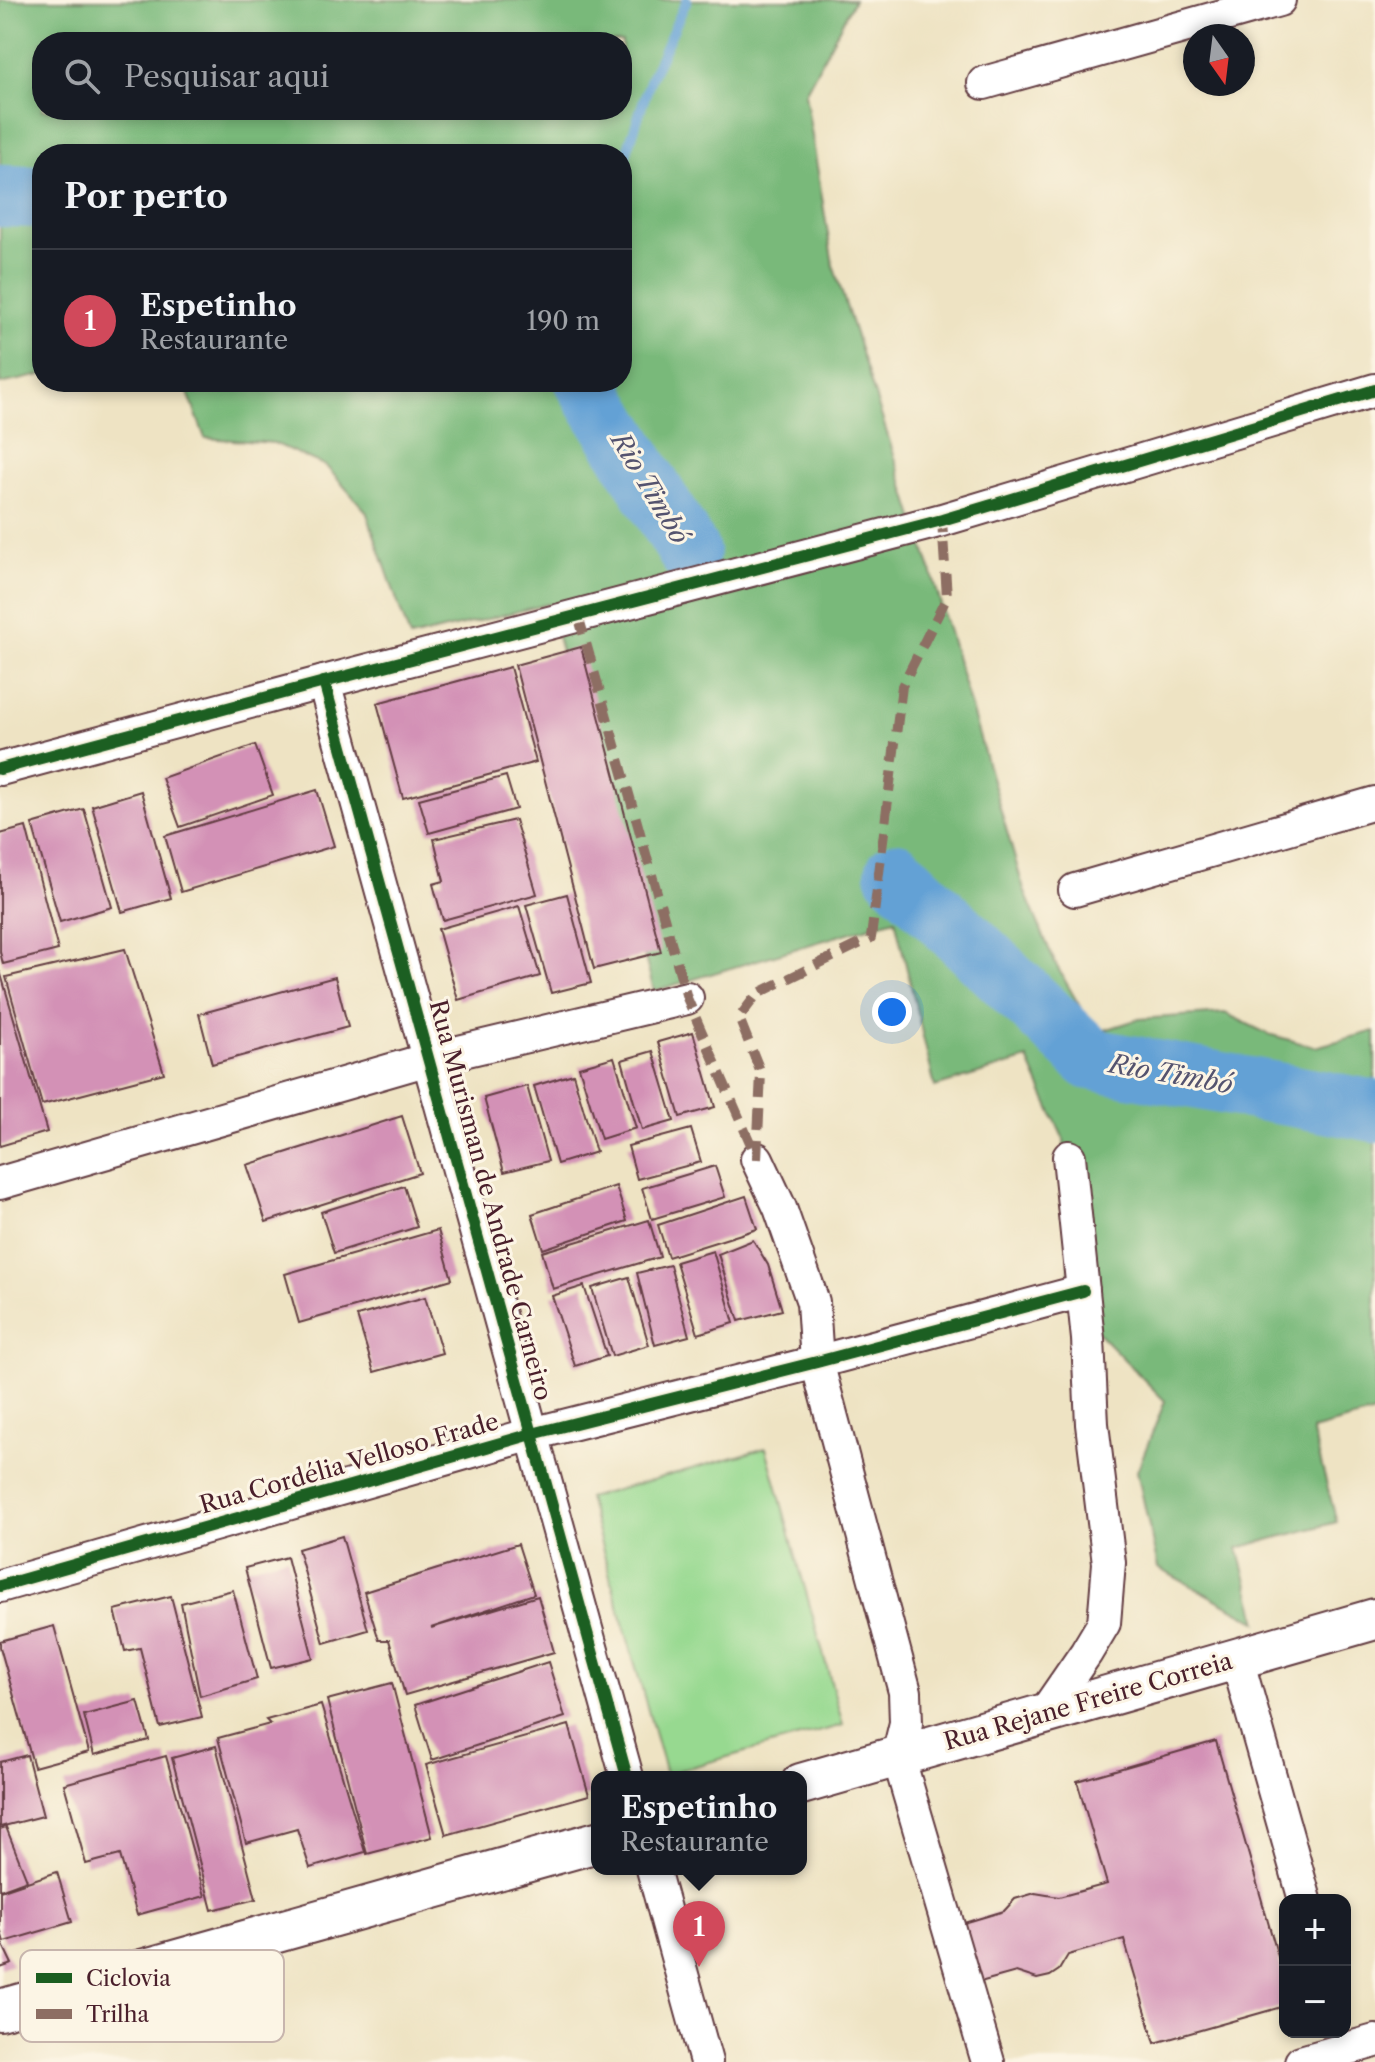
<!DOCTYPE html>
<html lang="pt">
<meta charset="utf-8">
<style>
:root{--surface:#171b24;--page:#20242c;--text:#f1f3f6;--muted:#9ea1a6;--line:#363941;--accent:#d1495b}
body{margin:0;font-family:"Libre Caslon Text",serif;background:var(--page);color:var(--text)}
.controls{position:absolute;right:24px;bottom:24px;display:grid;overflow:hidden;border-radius:16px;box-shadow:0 4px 12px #0003}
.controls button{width:72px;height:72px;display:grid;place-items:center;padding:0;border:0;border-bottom:2px solid var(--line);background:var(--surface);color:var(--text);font:40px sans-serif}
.compass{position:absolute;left:1183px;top:24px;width:72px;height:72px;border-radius:50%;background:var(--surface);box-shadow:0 4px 12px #0003;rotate:166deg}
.you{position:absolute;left:892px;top:1012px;width:28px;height:28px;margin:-20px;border:6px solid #fff;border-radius:50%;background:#1a73e8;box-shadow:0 0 0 12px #1a73e833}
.badge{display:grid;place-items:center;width:52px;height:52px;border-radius:50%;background:var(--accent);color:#fff;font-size:26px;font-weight:700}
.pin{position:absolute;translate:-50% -66px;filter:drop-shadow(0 2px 4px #0008)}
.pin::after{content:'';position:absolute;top:42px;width:28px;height:24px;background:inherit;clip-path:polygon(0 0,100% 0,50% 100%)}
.popup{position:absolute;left:591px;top:1771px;width:216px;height:104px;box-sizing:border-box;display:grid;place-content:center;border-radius:16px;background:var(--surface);filter:drop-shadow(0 2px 6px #0005);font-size:26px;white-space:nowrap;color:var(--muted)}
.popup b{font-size:30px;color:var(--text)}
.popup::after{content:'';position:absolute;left:50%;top:100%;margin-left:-16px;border:16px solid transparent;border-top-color:var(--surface)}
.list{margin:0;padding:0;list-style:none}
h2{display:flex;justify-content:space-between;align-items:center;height:104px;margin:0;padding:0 32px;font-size:34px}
h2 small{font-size:26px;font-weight:400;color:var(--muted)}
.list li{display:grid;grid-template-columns:52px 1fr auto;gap:24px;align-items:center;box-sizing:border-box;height:144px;padding:0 32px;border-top:2px solid var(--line)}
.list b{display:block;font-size:30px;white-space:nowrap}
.list p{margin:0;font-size:26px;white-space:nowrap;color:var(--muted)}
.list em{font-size:26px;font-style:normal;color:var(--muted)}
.icon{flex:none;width:44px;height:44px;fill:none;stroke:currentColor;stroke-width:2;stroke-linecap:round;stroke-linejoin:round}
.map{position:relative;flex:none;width:1375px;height:2062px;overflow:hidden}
.search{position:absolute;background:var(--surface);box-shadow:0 4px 12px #0003;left:32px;top:32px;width:600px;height:88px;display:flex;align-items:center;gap:20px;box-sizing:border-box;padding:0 28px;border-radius:32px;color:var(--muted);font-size:30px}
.panel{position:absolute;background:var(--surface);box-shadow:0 4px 12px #0003;left:32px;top:144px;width:600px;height:248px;border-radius:32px}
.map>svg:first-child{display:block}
.green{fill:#97d990;stroke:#707c5e;stroke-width:2}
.forest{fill:#79b97a;stroke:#626c52;stroke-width:2;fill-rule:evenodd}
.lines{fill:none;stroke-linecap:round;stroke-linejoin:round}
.stream{stroke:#64a1d5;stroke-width:10}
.river{stroke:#64a1d5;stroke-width:62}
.building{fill:#d391b6}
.minor-casing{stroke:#633c42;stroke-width:36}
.tertiary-casing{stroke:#633c42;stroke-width:44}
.minor{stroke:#fff;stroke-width:32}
.tertiary{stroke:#fff;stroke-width:40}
.quiet{stroke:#8d6e63;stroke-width:10;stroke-dasharray:20 10;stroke-linecap:butt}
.cycleway-casing{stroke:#fcf5e5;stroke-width:17}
.cycleway{stroke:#1b5e20;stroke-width:12}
.labels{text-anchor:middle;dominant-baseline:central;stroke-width:6;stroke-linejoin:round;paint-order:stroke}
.street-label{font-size:24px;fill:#4a1f2b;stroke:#fcf5e5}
.water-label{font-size:26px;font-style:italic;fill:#54536f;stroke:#fcf5e5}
.key{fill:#fcf5e5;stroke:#c7b5ad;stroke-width:2}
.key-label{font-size:22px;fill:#4a1f2b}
</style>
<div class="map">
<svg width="1375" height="2062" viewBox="0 0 1375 2062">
<rect width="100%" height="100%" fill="#fcf5e5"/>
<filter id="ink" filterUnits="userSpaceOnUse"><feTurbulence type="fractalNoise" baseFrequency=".0125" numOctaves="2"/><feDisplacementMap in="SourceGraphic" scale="16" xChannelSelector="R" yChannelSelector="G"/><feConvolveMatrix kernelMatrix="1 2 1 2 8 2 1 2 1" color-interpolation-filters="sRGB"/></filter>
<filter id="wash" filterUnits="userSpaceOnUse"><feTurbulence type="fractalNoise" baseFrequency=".006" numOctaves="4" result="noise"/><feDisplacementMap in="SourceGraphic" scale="32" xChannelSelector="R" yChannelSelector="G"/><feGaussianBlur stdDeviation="1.8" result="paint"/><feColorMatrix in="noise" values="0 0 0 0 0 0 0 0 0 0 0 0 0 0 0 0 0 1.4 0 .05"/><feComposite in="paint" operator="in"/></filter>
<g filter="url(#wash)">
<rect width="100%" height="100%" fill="#eee3c3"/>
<!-- green -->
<path class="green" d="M766,1448L843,1725L666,1774L588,1498Z"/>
<!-- forest -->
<path class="forest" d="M0,0H854L805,93L833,265L930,567L1024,890L1055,963L1095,1033L1139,1019L1225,1013L1268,1034L1315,1047L1375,1031V1413L1312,1430L1337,1522L1238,1548L1258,1622L1158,1568L1137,1471L1165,1401L1071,1305L1064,1140L1028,1059L935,1087L895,919L654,991L548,604L410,638L366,511L326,466L274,443L205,438L184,382H622V154H42V375L0,384ZM42,42H622V110H42Z"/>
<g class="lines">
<!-- stream -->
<g class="stream">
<path d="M622,167L651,78L687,0"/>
<path d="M619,382L626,448"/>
</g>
<!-- river -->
<g class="river">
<path d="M0,196L42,197"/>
<path d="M586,382L689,552"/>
<path d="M896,873L1091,1059L1375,1111"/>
</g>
</g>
<g id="blocks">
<!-- building -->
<g class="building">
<path d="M581,647L661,952L594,969L515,665Z"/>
<path d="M510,667L536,762L403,798L377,703Z"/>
<path d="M255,745L273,795L180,827L162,778Z"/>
<path d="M506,776L516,809L429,833L419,799Z"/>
<path d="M317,790L334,846L181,892L165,836Z"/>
<path d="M141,791L171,898L122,912L92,806Z"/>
<path d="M84,809L112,907L60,922L32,824Z"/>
<path d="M515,820L537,894L443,920L433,884L444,881L434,839Z"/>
<path d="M26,827L58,950L3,964L0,952V834Z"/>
<path d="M567,894L591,983L551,993L526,905Z"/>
<path d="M519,906L540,976L458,1000L438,929Z"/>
<path d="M125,949L164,1073L42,1105L6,977Z"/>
<path d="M0,971L47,1132L0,1146Z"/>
<path d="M335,977L348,1027L212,1064L199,1014Z"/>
<path d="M693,1032L715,1107L680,1117L658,1042Z"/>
<path d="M653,1051L674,1121L642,1130L622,1060Z"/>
<path d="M614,1057L636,1128L601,1139L579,1067Z"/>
<path d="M573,1074L596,1152L557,1164L534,1086Z"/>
<path d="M527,1086L548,1161L504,1172L484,1098Z"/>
<path d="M402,1116L420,1173L266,1222L247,1165Z"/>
<path d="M691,1129L701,1162L637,1179L628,1146Z"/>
<path d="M715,1166L725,1197L652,1219L642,1188Z"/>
<path d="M404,1186L417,1227L334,1253L321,1212Z"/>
<path d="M616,1186L627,1221L543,1249L532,1214Z"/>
<path d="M746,1196L757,1229L668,1257L658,1225Z"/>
<path d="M649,1220L660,1257L553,1289L542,1252Z"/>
<path d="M438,1230L452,1279L299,1323L285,1274Z"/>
<path d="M753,1240L768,1265L782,1310L739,1321L718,1254Z"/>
<path d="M713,1251L734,1323L698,1334L676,1262Z"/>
<path d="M670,1265L689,1336L655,1345L637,1273Z"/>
<path d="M629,1277L649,1345L612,1356L592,1288Z"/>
<path d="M584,1286L607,1356L575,1366L552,1296Z"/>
<path d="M425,1297L442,1353L374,1372L357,1316Z"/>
<path d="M342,1536L368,1630L324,1643L298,1549Z"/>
<path d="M518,1544L534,1594L431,1628L538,1596L554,1652L405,1695L389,1640H379L364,1592Z"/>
<path d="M287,1557L313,1658L271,1668L245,1568Z"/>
<path d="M233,1590L257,1679L200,1696L181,1603Z"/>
<path d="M171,1596L202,1717L160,1727L140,1648L125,1651L115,1610Z"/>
<path d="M54,1626L89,1752L34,1767L0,1647V1641Z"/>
<path d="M548,1662L565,1717L432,1760L415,1705Z"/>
<path d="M392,1683L432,1837L367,1854L327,1700Z"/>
<path d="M138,1701L149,1740L94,1755L84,1715Z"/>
<path d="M321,1705L365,1852L310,1868L297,1829L246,1843L218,1738L270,1724L266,1720Z"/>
<path d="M569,1725L589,1795L446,1835L426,1765Z"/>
<path d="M1216,1741L1285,1981V2006L1155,2043L1124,1939L1068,1955L1059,1970L1050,1976L1037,1979L1016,1972L980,1982L964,1923L1004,1911L1015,1899L1035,1893L1059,1897L1107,1884L1077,1781Z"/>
<path d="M216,1746L256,1899L212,1910L172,1758Z"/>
<path d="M27,1755L43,1816L0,1827V1762Z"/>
<path d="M166,1756L205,1896L137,1915L120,1855L86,1864L64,1784Z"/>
<path d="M6,1827L27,1880L0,1890V1829Z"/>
<path d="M57,1872L72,1922L4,1942L0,1929V1891Z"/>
<path d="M0,1939L12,1964L0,1968Z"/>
</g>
</g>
</g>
<g filter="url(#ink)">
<use href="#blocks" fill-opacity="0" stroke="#633c42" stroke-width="2"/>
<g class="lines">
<defs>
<g id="minor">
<path d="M984,83L1279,0"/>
<path d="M324,682L627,1777"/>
<path d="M0,769L324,682L942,520L1375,390"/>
<path d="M1075,890L1375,803"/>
<path d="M757,1159L780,1208L813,1302L817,1362L905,1692L906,1723L898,1756L988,2062"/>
<path d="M0,1183L429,1059L687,998"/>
<path d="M0,1586L532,1434L817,1362L1083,1291"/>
<path d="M1237,1659L1305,1900"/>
<path d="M1044,1714L1086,1653L1104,1623L1109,1563L1092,1424L1088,1339L1069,1157"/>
<path d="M653,1869L706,2062"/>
<path d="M1301,2062L1375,2041"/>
</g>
<g id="tertiary">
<path d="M801,1784L1375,1619"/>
<path d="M0,2010L597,1842"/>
</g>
</defs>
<!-- minor casing -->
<use href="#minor" class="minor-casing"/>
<!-- tertiary casing -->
<use href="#tertiary" class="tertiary-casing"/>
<!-- minor -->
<use href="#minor" class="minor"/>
<!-- tertiary -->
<use href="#tertiary" class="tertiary"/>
<!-- quiet -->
<g class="quiet">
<path d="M578,615L687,998L755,1154"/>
<path d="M757,1159L761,1073L739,1018L757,994L871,938L902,686L947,597L942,520"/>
</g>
<defs>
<g id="cycleway">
<path d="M324,682L627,1777"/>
<path d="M0,769L324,682L942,520L1375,390"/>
<path d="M0,1586L532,1434L817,1362L1083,1291"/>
</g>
</defs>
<!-- cycleway casing -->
<use href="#cycleway" class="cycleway-casing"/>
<!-- cycleway -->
<use href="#cycleway" class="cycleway"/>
</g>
</g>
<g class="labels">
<!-- street labels -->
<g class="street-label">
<text transform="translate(491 1200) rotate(75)">Rua Murisman de Andrade Carneiro</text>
<text transform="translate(349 1463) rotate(-16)">Rua Cordélia Velloso Frade</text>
<text transform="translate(1088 1701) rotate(-16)">Rua Rejane Freire Correia</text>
</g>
<!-- water labels -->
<g class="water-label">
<text transform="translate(650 488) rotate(59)">Rio Timbó</text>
<text transform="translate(1171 1074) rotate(10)">Rio Timbó</text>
</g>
</g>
<!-- legend -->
<rect x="20" y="1950" width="264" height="92" rx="12" class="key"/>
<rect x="36" y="1973" width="36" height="10" fill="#1b5e20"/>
<rect x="36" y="2009" width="36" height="10" fill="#8d6e63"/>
<g class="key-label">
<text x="86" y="1986">Ciclovia</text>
<text x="86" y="2022">Trilha</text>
</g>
</svg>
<div class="controls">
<button>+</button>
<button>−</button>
</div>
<svg class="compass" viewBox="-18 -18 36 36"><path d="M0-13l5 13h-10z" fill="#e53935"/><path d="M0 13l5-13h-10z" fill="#9ea1a6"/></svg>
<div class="you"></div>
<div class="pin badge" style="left:699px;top:1967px">1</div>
<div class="popup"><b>Espetinho</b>Restaurante</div>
<div class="search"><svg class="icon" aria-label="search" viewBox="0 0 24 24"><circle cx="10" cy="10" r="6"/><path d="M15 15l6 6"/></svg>Pesquisar aqui</div>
<section class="panel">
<h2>Por perto<small></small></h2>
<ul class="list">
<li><span class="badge">1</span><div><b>Espetinho</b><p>Restaurante</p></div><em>190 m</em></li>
</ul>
</section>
</div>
